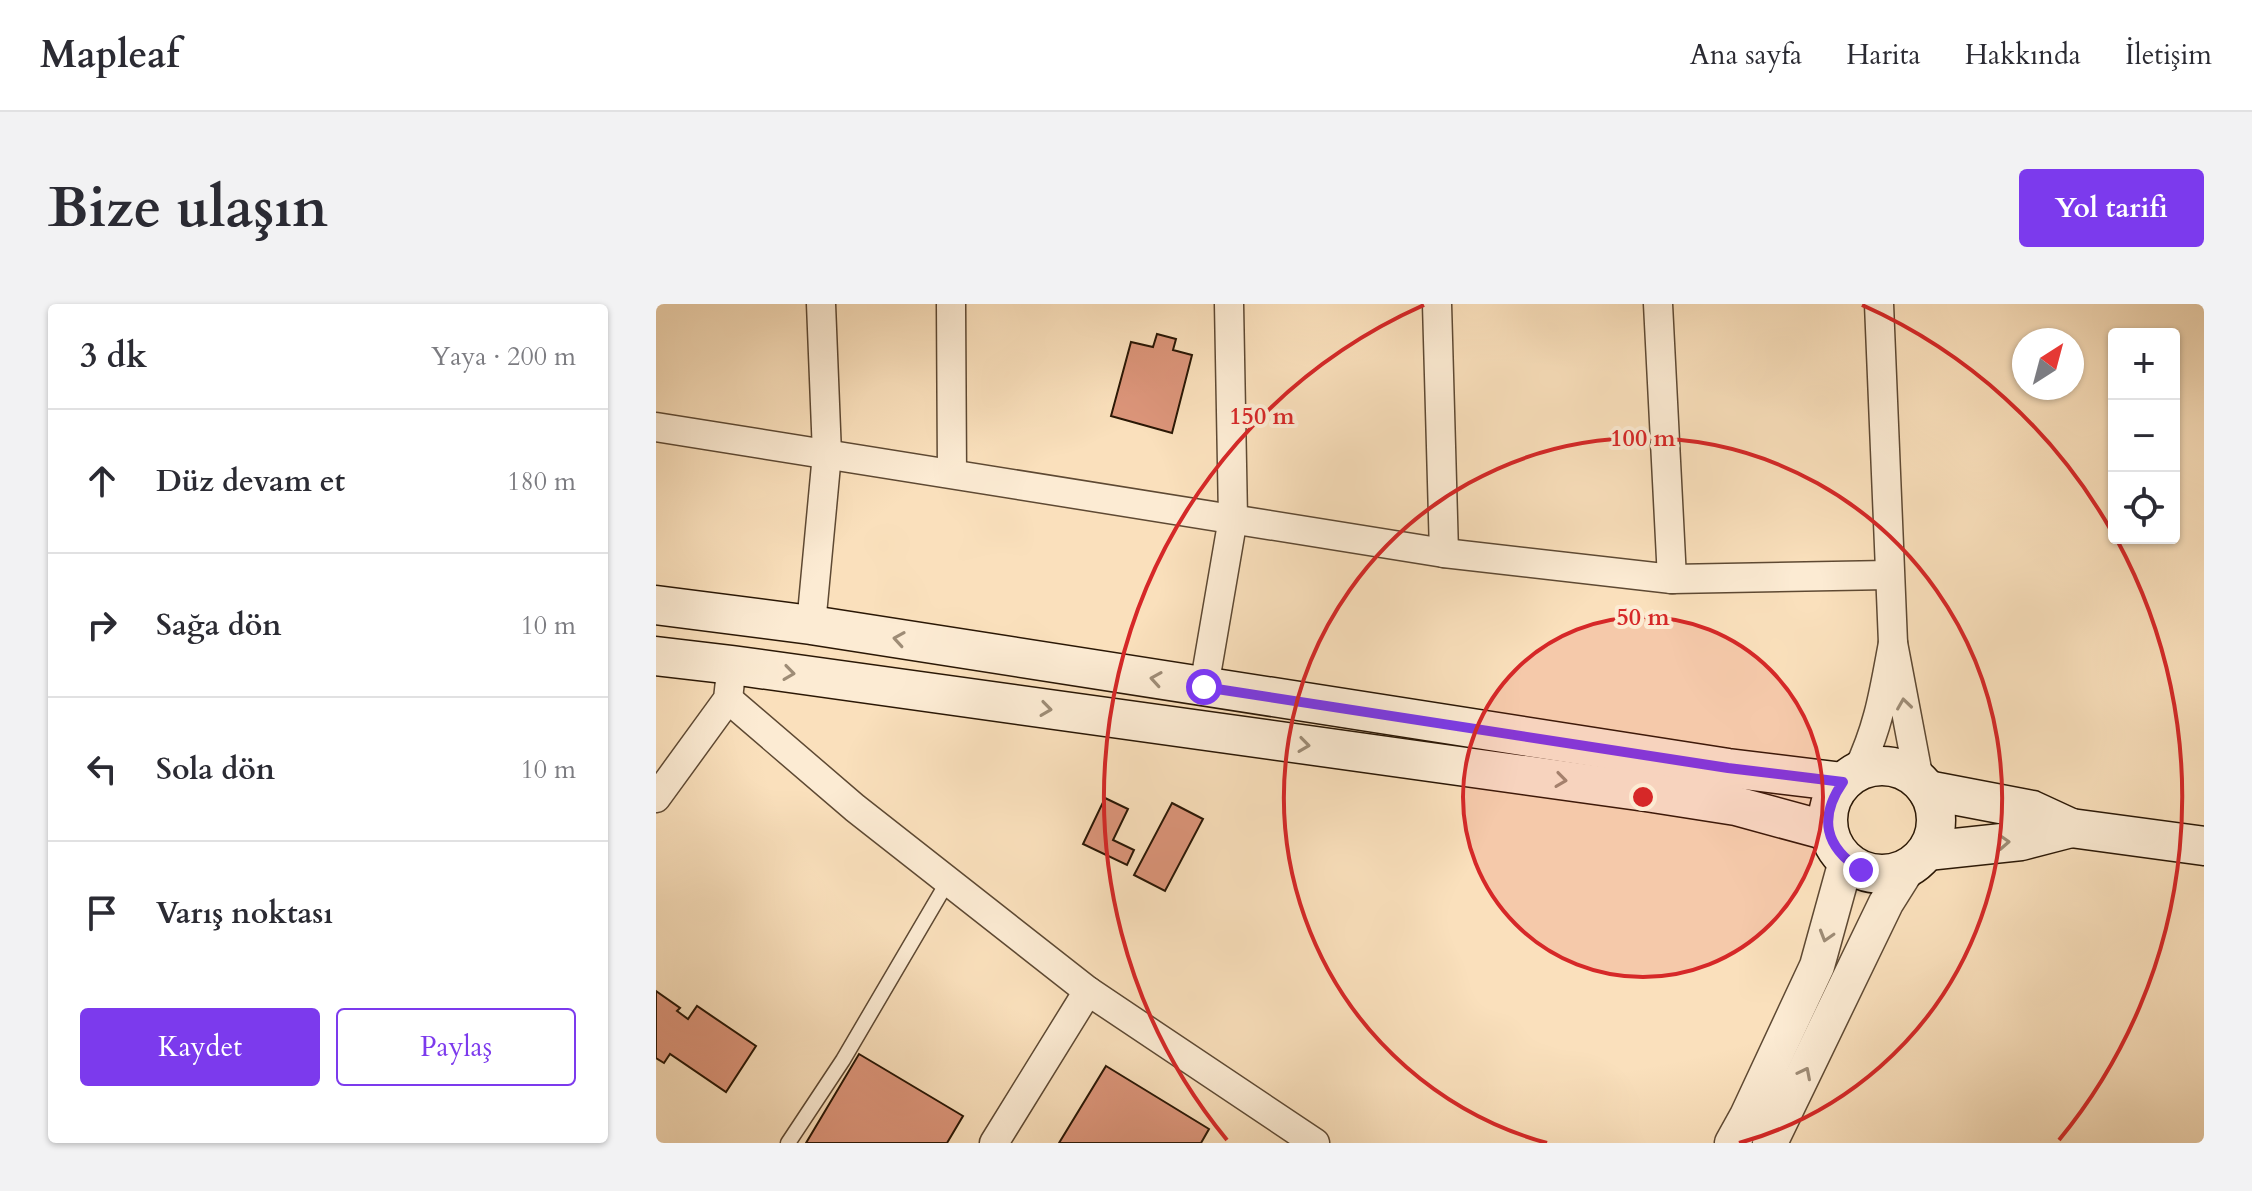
<!DOCTYPE html>
<html lang="tr">
<meta charset="utf-8">
<style>
:root{--surface:#fff;--page:#f2f2f3;--text:#2b2b33;--muted:#7c7c81;--line:#e1e1e2;--accent:#7c3aed}
body{margin:0;font-family:Cardo,serif;background:var(--page);color:var(--text)}
.controls{position:absolute;right:24px;top:24px;display:grid;overflow:hidden;border-radius:8px;box-shadow:0 2px 6px #0004}
.controls button{width:72px;height:72px;display:grid;place-items:center;padding:0;border:0;border-bottom:2px solid var(--line);background:var(--surface);color:var(--text);font:40px sans-serif}
.compass{position:absolute;left:1356px;top:24px;width:72px;height:72px;border-radius:50%;background:var(--surface);box-shadow:0 2px 6px #0004;rotate:36deg}
.stop{position:absolute;width:24px;height:24px;margin:-18px;border:6px solid #7c3aed;border-radius:50%;background:#fff}
.stop.end{background:#7c3aed;border-color:#fff;box-shadow:0 2px 8px #0008}
.list{margin:0;padding:0;list-style:none}
h2{display:flex;justify-content:space-between;align-items:center;height:104px;margin:0;padding:0 32px;font-size:34px}
h2 small{font-size:26px;font-weight:400;color:var(--muted)}
.list li{display:grid;grid-template-columns:52px 1fr auto;gap:24px;align-items:center;box-sizing:border-box;height:144px;padding:0 32px;border-top:2px solid var(--line)}
.list b{display:block;font-size:30px;white-space:nowrap}
.list em{font-size:26px;font-style:normal;color:var(--muted)}
.actions{display:flex;gap:16px;padding:24px 32px}
.actions a{flex:1;padding:18px 0;border:2px solid var(--accent);border-radius:8px;text-align:center;font-size:28px;color:var(--accent)}
.actions .main{background:var(--accent);color:#fff}
.icon{flex:none;width:44px;height:44px;fill:none;stroke:currentColor;stroke-width:2;stroke-linecap:round;stroke-linejoin:round}
.map{position:relative;flex:none;width:1548px;height:839px;overflow:hidden;border-radius:8px}
header{display:flex;align-items:center;gap:48px;box-sizing:border-box;height:112px;padding:0 40px;background:var(--surface);border-bottom:2px solid var(--line)}
header strong{font-size:38px}
nav{display:flex;gap:44px;margin-inline-start:auto;font-size:28px}
.intro{display:flex;align-items:center;justify-content:space-between;box-sizing:border-box;height:192px;padding:0 48px}
h1{margin:0;font-size:56px}
.button{padding:20px 36px;border-radius:8px;background:var(--accent);color:#fff;font-size:28px;font-weight:700}
main{display:flex;gap:48px;padding:0 48px}
aside{flex:1;background:var(--surface);border-radius:8px;box-shadow:0 2px 6px #0004}
.map>svg:first-child{display:block}
.building{fill:#dc957a;stroke:#2a1705;stroke-width:2}
.lines{fill:none;stroke-linecap:round;stroke-linejoin:round}
.service-casing{stroke:#5e4933;stroke-width:17}
.minor-casing{stroke:#5e4933;stroke-width:31}
.tertiary-casing{stroke:#5e4933;stroke-width:37}
.secondary-casing{stroke:#2a1705;stroke-width:41}
.service{stroke:#fcebd3;stroke-width:14}
.minor{stroke:#fcebd3;stroke-width:28}
.tertiary{stroke:#fcebd3;stroke-width:34}
.secondary{stroke:#fcebd3;stroke-width:38}
.oneway{stroke:#9e8c76}
.route{stroke:#7c3aed;stroke-width:10}
.ring{fill:none;stroke:#d62828;stroke-width:4}
.centre{fill:#d62828;stroke:#fcebd3;stroke-width:4}
.ring-label{font-size:24px;text-anchor:middle;font-weight:bold;fill:#d62828;stroke:#fcebd3;stroke-width:8;stroke-linejoin:round;paint-order:stroke}
</style>
<header>
<strong>Mapleaf</strong>
<nav><a>Ana sayfa</a><a>Harita</a><a>Hakkında</a><a>İletişim</a></nav>
</header>
<div class="intro"><h1>Bize ulaşın</h1><a class="button">Yol tarifi</a></div>
<main>
<aside>
<h2>3 dk<small>Yaya · 200 m</small></h2>
<ul class="list">
<li><svg class="icon" aria-label="ahead" viewBox="0 0 24 24"><path d="M12 20V5M6 11l6-6 6 6"/></svg><div><b>Düz devam et</b></div><em>180 m</em></li>
<li><svg class="icon" aria-label="right" viewBox="0 0 24 24"><path d="M7 20v-9h11M14 6l5 5-5 5"/></svg><div><b>Sağa dön</b></div><em>10 m</em></li>
<li><svg class="icon" aria-label="left" viewBox="0 0 24 24"><path d="M17 20v-9H6M10 6l-5 5 5 5"/></svg><div><b>Sola dön</b></div><em>10 m</em></li>
<li><svg class="icon" aria-label="arrive" viewBox="0 0 24 24"><path d="M6 21V4h12l-3 4 3 4H6"/></svg><div><b>Varış noktası</b></div></li>
</ul>
<div class="actions"><a class="main">Kaydet</a><a>Paylaş</a></div>
</aside>
<div class="map">
<svg width="1548" height="839" viewBox="0 0 1548 839">
<rect width="100%" height="100%" fill="#fae0bc"/>
<filter id="stains"><feTurbulence type="fractalNoise" baseFrequency=".0025" numOctaves="4"/><feColorMatrix values="0 0 0 0 .2 0 0 0 0 .09 0 0 0 0 .02 0 0 0 .5 -.17"/></filter>
<radialGradient id="worn" r=".72"><stop offset=".6" stop-color="#630" stop-opacity="0"/><stop offset="1" stop-color="#630" stop-opacity=".3"/></radialGradient>
<!-- building -->
<g class="building">
<path d="M501,30L520,35L517,46L536,51L516,129L455,112L475,38L497,43Z"/>
<path d="M449,494L472,505L457,536L478,546L471,561L427,540Z"/>
<path d="M516,499L547,515L509,587L478,571Z"/>
<path d="M0,687L24,704L21,707L32,715L41,702L100,742L70,788L14,750L8,759L0,754Z"/>
<path d="M203,750L307,812L291,839H150Z"/>
<path d="M450,762L553,825L545,839H403Z"/>
</g>
<g class="lines">
<defs>
<path id="service" d="M132,839L187,756L292,577"/>
<g id="minor">
<path d="M295,0L296,169"/>
<path d="M781,0L788,249"/>
<path d="M1002,0L1016,275"/>
<path d="M1223,0L1237,339"/>
<path d="M0,123L788,249L1016,275L1232,271"/>
<path d="M155,321L171,150L165,0"/>
<path d="M548,383L577,214L573,0"/>
<path d="M72,395L199,504L432,687L659,839"/>
<path d="M1201,468C1223,423 1228,387 1237,339L1263,476"/>
<path d="M0,494L72,395L74,377"/>
<path d="M338,839L432,687"/>
</g>
<g id="tertiary">
<path d="M1076,839L1091,812L1161,662L1190,557"/>
<path d="M1114,839L1230,599L1252,564"/>
</g>
<g id="secondary">
<path d="M0,301L155,321L1072,464L1187,478"/>
<path d="M0,352L76,361L990,488L1080,502L1172,527"/>
<circle cx="1226" cy="516" r="54"/>
<path d="M1415,524L1548,542"/>
<path d="M1271,547L1365,537L1415,524L1376,506L1271,486"/>
</g>
</defs>
<!-- service casing -->
<use href="#service" class="service-casing"/>
<!-- minor casing -->
<use href="#minor" class="minor-casing"/>
<!-- tertiary casing -->
<use href="#tertiary" class="tertiary-casing"/>
<!-- secondary casing -->
<use href="#secondary" class="secondary-casing"/>
<!-- service -->
<use href="#service" class="service"/>
<!-- minor -->
<use href="#minor" class="minor"/>
<!-- tertiary -->
<use href="#tertiary" class="tertiary"/>
<!-- secondary -->
<use href="#secondary" class="secondary"/>
</g>
<!-- one-way arrows -->
<defs><path id="oneway-chevron" d="M-2-3.5L2.5 0L-2 3.5" fill="none" stroke-width="1.6" stroke-linecap="round" stroke-linejoin="round" transform="scale(2)"/></defs>
<g class="oneway">
<use href="#oneway-chevron" transform="translate(243 335) rotate(-171)"/>
<use href="#oneway-chevron" transform="translate(133 369) rotate(8)"/>
<use href="#oneway-chevron" transform="translate(500 375) rotate(-171)"/>
<use href="#oneway-chevron" transform="translate(1248 400) rotate(-98)"/>
<use href="#oneway-chevron" transform="translate(390 405) rotate(8)"/>
<use href="#oneway-chevron" transform="translate(648 441) rotate(8)"/>
<use href="#oneway-chevron" transform="translate(905 476) rotate(8)"/>
<use href="#oneway-chevron" transform="translate(1348 538) rotate(-3)"/>
<use href="#oneway-chevron" transform="translate(1170 632) rotate(107)"/>
<use href="#oneway-chevron" transform="translate(1149 769) rotate(-63)"/>
</g>
<g class="lines">
<!-- route -->
<path class="route" d="M548,383L1072,464L1187,478C1162,514 1169,543 1205,566"/>
</g>
<!-- distance rings -->
<circle cx="987" cy="493" r="180" fill="#d62828" fill-opacity=".12"/>
<g class="ring">
<circle cx="987" cy="493" r="180"/>
<path d="M891 839A359 359 0 1 1 1083 839"/>
<path d="M571 836A539 539 0 0 1 768 1M1206 1A539 539 0 0 1 1456 228M1461 236A539 539 0 0 1 1403 836"/>
</g>
<circle cx="987" cy="493" r="12" class="centre"/>
<g class="ring-label">
<text x="606" y="120">150 m</text>
<text x="987" y="142">100 m</text>
<text x="987" y="321">50 m</text>
</g>
<rect width="100%" height="100%" filter="url(#stains)"/>
<rect width="100%" height="100%" fill="url(#worn)"/>
</svg>
<div class="controls">
<button>+</button>
<button>−</button>
<button><svg class="icon" aria-label="locate" viewBox="0 0 24 24"><circle cx="12" cy="12" r="6"/><path d="M12 2v4M12 18v4M2 12h4M18 12h4"/></svg></button>
</div>
<svg class="compass" viewBox="-18 -18 36 36"><path d="M0-13l5 13h-10z" fill="#e53935"/><path d="M0 13l5-13h-10z" fill="#7c7c81"/></svg>
<div class="stop" style="left:548px;top:383px"></div>
<div class="stop end" style="left:1205px;top:566px"></div>
</div>
</main>
